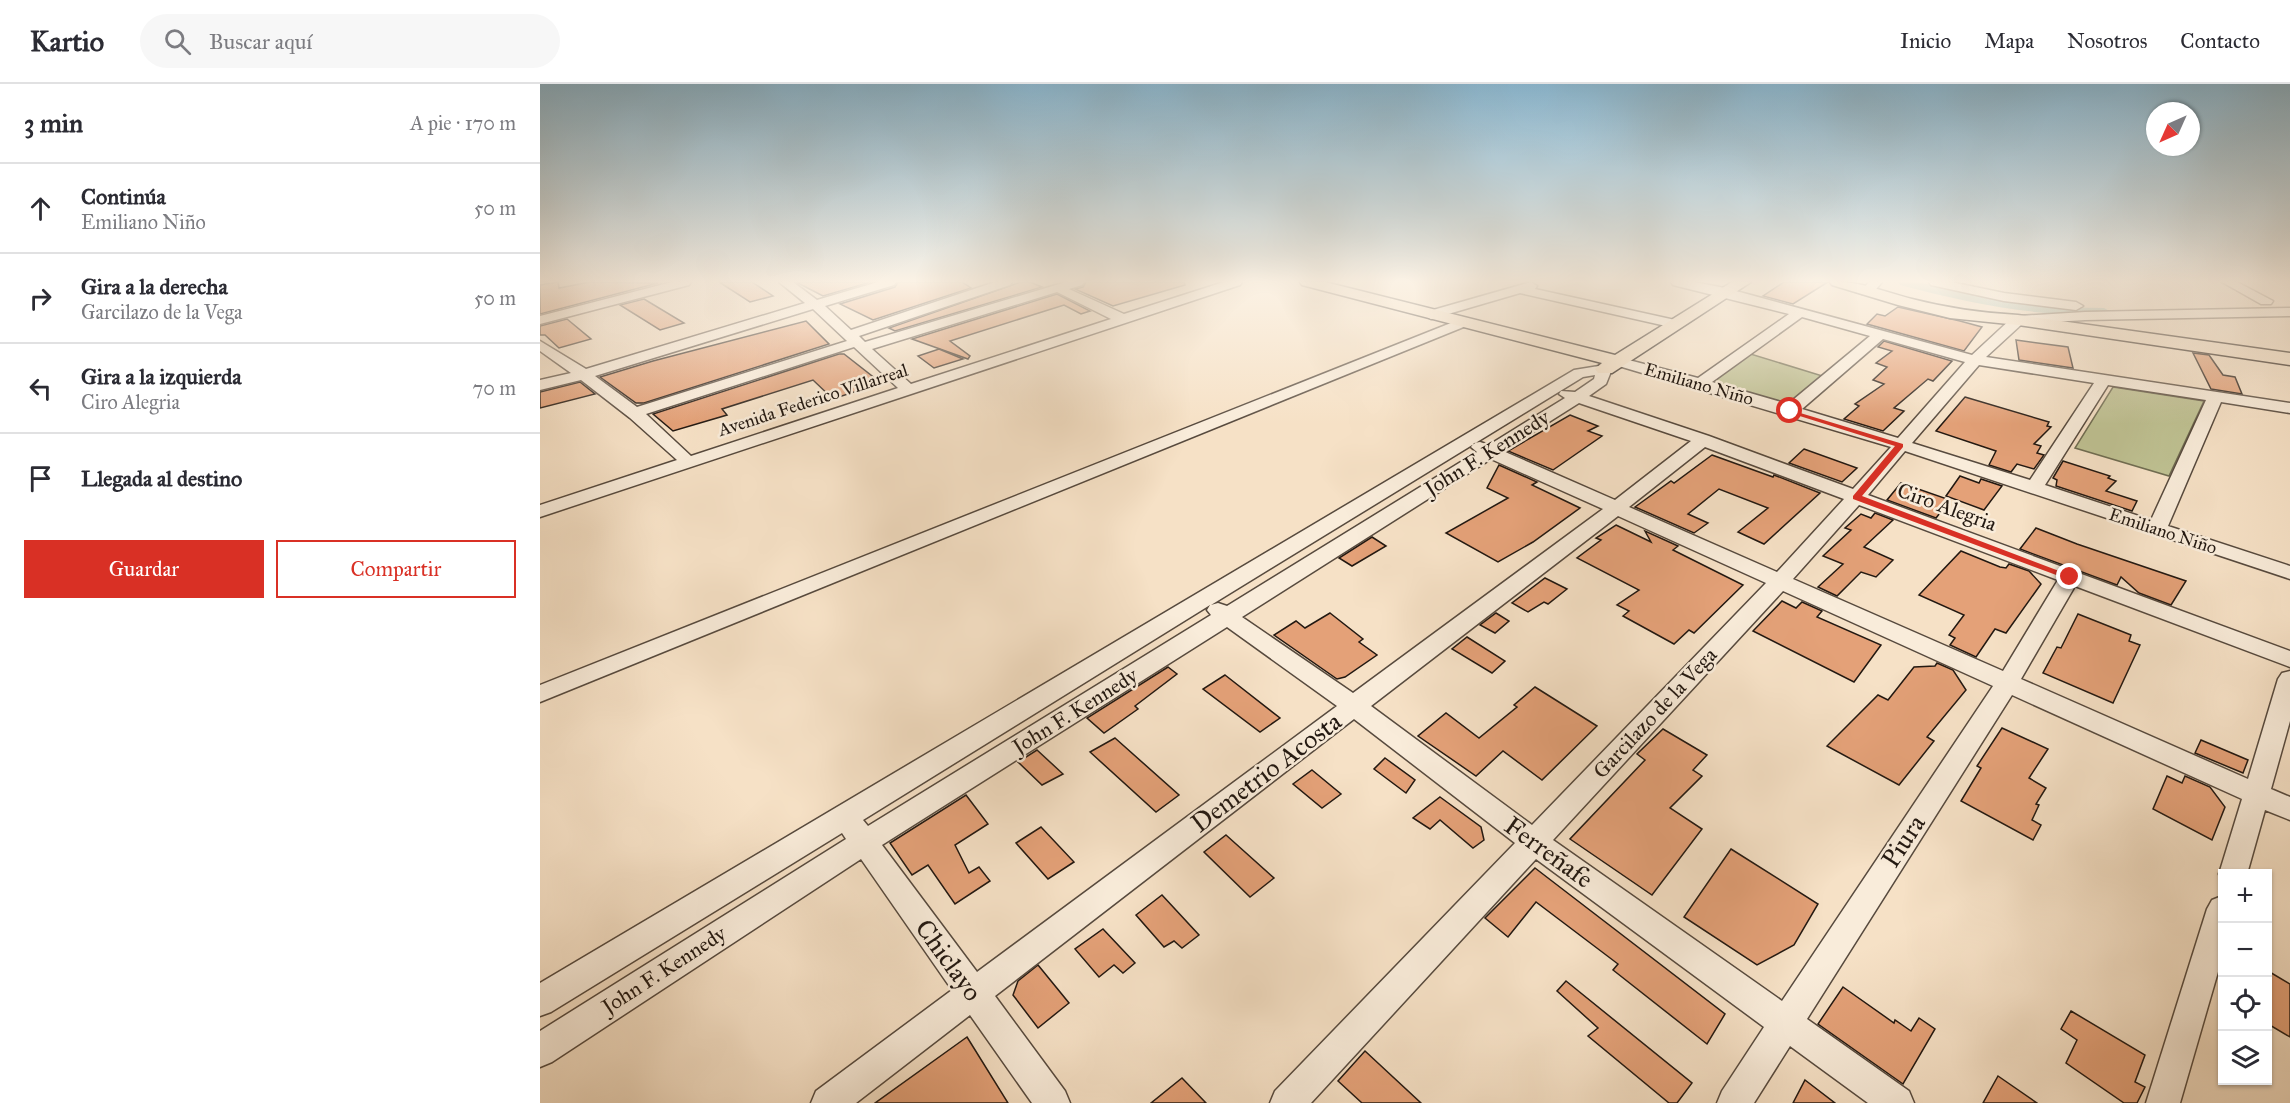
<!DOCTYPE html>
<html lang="es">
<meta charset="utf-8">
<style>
:root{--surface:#fff;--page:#f7f7f7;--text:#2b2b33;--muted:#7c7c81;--line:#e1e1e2;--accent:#d93025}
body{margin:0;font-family:"IM FELL Great Primer",serif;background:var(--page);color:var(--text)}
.controls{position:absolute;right:18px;bottom:18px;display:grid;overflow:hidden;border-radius:0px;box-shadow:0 2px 4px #0004}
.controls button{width:54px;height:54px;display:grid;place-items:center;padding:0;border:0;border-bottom:2px solid var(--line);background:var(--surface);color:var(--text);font:30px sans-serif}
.compass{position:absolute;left:1606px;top:18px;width:54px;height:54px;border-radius:50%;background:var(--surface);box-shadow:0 2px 4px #0004;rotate:225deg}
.stop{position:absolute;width:18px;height:18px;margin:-14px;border:4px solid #d93025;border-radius:50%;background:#fff}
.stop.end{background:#d93025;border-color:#fff;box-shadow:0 2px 6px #0008}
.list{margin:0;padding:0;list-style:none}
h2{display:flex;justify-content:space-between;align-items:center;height:78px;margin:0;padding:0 24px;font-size:26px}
h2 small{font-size:20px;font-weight:400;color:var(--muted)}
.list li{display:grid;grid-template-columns:39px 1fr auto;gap:18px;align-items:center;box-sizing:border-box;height:90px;padding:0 24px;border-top:2px solid var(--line)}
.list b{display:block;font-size:22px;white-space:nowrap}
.list p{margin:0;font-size:20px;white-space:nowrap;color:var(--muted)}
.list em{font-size:20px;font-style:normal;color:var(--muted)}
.actions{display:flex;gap:12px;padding:18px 24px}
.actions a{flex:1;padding:14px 0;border:2px solid var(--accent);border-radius:0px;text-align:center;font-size:21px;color:var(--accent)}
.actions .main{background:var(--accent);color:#fff}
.icon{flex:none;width:33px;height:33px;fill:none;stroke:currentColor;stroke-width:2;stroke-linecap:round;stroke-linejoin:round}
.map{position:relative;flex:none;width:1750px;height:1019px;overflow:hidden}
header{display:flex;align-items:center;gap:36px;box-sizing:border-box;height:84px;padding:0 30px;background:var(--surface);border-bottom:2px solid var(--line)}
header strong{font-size:28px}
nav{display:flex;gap:33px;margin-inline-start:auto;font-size:21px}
.search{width:420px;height:54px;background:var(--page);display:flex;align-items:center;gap:15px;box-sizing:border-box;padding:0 21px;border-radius:33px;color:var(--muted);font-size:22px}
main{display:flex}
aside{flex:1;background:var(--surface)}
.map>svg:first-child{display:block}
.green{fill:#bfc293;stroke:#706d52;stroke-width:1.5}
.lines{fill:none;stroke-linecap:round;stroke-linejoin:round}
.canal{fill:#9dbeb2;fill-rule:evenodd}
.building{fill:#e4a178;stroke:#221811;stroke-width:1.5}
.minor-casing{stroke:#574a3e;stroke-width:3}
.major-casing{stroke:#221811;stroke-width:3}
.minor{fill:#f9ecda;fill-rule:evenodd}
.major{fill:#f6e1c6;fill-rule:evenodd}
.route{fill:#d93025}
.labels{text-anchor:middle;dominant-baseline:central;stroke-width:5;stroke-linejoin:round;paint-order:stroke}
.far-street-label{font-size:18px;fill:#221811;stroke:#f9ecda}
.street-label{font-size:21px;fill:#221811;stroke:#f9ecda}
.near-street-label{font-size:26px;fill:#221811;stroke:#f9ecda}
</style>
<header>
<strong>Kartio</strong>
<div class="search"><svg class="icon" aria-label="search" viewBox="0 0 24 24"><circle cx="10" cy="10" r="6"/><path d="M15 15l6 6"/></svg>Buscar aquí</div>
<nav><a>Inicio</a><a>Mapa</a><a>Nosotros</a><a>Contacto</a></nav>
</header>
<main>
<aside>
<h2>3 min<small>A pie · 170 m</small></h2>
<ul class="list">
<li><svg class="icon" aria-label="ahead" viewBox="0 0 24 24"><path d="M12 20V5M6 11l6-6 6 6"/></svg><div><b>Continúa</b><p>Emiliano Niño</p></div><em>50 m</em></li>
<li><svg class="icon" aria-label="right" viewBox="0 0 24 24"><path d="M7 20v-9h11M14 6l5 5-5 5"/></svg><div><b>Gira a la derecha</b><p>Garcilazo de la Vega</p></div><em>50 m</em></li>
<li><svg class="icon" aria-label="left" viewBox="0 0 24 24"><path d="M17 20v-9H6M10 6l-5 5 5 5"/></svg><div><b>Gira a la izquierda</b><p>Ciro Alegria</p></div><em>70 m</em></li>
<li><svg class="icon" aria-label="arrive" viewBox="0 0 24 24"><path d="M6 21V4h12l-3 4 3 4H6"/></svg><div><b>Llegada al destino</b></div></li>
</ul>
<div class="actions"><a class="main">Guardar</a><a>Compartir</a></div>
</aside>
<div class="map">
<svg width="1750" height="1019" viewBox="0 0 1750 1019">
<rect width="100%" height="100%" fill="#f6e1c6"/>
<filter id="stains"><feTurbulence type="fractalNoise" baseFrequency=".00333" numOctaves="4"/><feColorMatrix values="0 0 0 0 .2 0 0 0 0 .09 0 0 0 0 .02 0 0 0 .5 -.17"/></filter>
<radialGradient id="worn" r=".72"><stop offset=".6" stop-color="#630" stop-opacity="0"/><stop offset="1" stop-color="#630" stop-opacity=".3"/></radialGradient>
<!-- green -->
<g class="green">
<path d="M1204,268L1289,294L1250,327L1161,299Z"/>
<path d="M1573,303L1664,317L1629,392L1535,364Z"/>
</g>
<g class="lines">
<!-- canal -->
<path class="canal" d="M1358,198C1386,196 1413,207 1440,212C1481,220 1522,224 1564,224L1571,228L1564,232C1494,232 1427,219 1360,201Z"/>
</g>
<!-- building -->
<g class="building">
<path d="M18,198L19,204L50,198L118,199L0,230V201Z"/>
<path d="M179,198H212L233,212L210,218Z"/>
<path d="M256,198H331L283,212Z"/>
<path d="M358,198H422L431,204L333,236L300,220L355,203Z"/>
<path d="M481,198H490L502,203L355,247L349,244Z"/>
<path d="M546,198H644L645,201L573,222L535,205L543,203Z"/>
<path d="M1244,198H1288L1253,220L1223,212Z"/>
<path d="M517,210L550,227L541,230L524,221L410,257L430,272L428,275L372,255Z"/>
<path d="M104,215L144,239L120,246L80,221Z"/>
<path d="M1358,223L1420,237L1442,243L1424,267L1327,240L1337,230L1345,232Z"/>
<path d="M27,235L51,255L19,264L5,251H0V242Z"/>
<path d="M266,237L289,260L104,319H96L60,293L113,277Z"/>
<path d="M1476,256L1528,263L1533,284L1479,276Z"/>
<path d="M1344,257L1412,277L1393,297L1388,295L1354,324L1364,327L1343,347L1304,335L1319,322L1315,320L1344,300L1333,296L1347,283L1336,279L1352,267L1338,263Z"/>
<path d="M399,265L423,275L394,284L378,272Z"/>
<path d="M1653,269L1669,271L1683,291L1695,293L1702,310L1671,305Z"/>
<path d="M299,270H304L341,299L293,315L273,296L182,325L187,331L133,347L113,330Z"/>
<path d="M40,298L55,310L0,324V308Z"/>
<path d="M1425,313L1509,338L1507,342L1511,343L1494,360L1501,362L1497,369L1504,371L1494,385L1477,380L1471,388L1449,381L1456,367L1396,347Z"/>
<path d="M1030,331L1058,342L1048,347L1062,352L1013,386L968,367Z"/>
<path d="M1264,365L1317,384L1302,398L1249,379Z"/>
<path d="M1172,371L1233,393L1234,391L1280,409L1224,460L1198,448L1228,424L1179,405L1148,430L1168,439L1154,449L1095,423L1131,397L1134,399Z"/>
<path d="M1523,377L1570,392L1568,394L1576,397L1566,407L1597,417L1592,427L1516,402L1517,396L1513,394Z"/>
<path d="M959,381L997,398L992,401L1040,424L993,458L958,478L906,449L968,414L947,404Z"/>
<path d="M1420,392L1439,399L1441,395L1462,402L1444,426L1406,412Z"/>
<path d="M1361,399L1410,416L1396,434L1347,416Z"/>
<path d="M1335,429L1353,436L1324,463L1353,476L1336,493L1321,488L1297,512L1278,503L1303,480L1283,472L1311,446L1305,444L1321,430L1331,434Z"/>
<path d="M1076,441L1111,458L1105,447L1138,462L1133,466L1203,501L1154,549L1149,546L1134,560L1083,532L1089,527L1077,521L1099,506L1037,474L1061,456L1056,454Z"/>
<path d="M1496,444L1537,460L1646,497L1631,521L1599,509L1581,493L1577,501L1480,465Z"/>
<path d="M832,453L846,462L812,482L799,474Z"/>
<path d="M1421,467L1460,483L1466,484L1469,480L1489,487L1501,500L1466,549L1455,545L1436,573L1410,561L1415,554L1409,551L1424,531L1379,511Z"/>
<path d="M1005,494L1027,505L1008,520L1004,518L988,528L972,519Z"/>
<path d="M1242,517L1256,524L1262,518L1282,527L1277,533L1341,561L1314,598L1213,547Z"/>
<path d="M790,529L823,555L819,558L837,571L805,593L797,595L734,551L756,537L765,544Z"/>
<path d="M956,529L969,537L955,549L940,541Z"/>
<path d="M1538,530L1591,551L1589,557L1600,561L1573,619L1503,589L1517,563L1521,564Z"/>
<path d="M927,553L965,577L952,589L912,565Z"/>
<path d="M1397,579L1413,586L1426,606L1387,653L1394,657L1359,701L1287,662L1338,611L1348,616L1374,583L1395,582Z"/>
<path d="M628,583L637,590L595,622L598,625L564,649L547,634Z"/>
<path d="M685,591L740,634L720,648L663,605Z"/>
<path d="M995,603L1057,642L1002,696L963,667L936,692L878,652L906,629L939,654L977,623L974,621Z"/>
<path d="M1462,644L1508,665L1489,694L1506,704L1496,720L1499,721L1492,736L1501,741L1493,756L1421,717L1441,684L1437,682Z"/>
<path d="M1123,645L1167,671L1153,686L1162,692L1130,724L1162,745L1112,811L1030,755L1105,676L1097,670Z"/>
<path d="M575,654L639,711L616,728L550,668Z"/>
<path d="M1661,656L1708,676L1703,689L1655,669Z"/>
<path d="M497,666L523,690L502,701L478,678Z"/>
<path d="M845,674L875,696L866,709L834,685Z"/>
<path d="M772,686L801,710L782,724L753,700Z"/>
<path d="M1627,692L1642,699L1645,692L1670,703L1685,723L1672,756L1613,725Z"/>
<path d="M426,711L448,740L415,761L429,789L439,783L450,797L415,820L388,781L372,791L350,759Z"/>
<path d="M900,713L941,743L944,756L933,764L900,736L890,745L873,734Z"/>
<path d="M501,743L534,778L508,795L476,759Z"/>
<path d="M686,751L734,794L710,813L664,768Z"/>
<path d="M1191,765L1278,820L1254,861L1217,881L1144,833Z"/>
<path d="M995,784L1185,930L1167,960L1073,886L1078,880L996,818L968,853L945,834Z"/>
<path d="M622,811L659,851L642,864L634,857L624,863L596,831Z"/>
<path d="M563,845L595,879L583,889L574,881L559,893L535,865Z"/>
<path d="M498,881L529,919L498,944L473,911L478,897Z"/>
<path d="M1728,887L1750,900V953L1728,940Z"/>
<path d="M1026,897L1152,999L1137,1019H1129L1048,952L1058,944L1017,907Z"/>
<path d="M1303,903L1354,939L1355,936L1371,947L1379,934L1395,945L1363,1000L1278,940Z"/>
<path d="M1531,927L1605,971L1595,998L1605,1003L1597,1019H1584L1526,979L1537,956L1521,945Z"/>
<path d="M427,953L468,1019H335Z"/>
<path d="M825,967L881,1019H822L798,997Z"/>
<path d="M1458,992L1497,1019H1443Z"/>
<path d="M642,994L666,1019H611Z"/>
<path d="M1265,996L1295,1019H1253Z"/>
</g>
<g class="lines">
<defs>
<g id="minor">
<path d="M132,198H151L149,201L0,240V232Z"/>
<path d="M239,198H253L277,216L338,198H356L354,201L285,222L311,246L455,198H472L470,201L319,252L325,258L526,198H544L542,201L529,205L584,230L684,198H702L700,201L0,433V421L137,376L90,334L41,296L0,306V296L31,289L0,267V257L46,285L265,219ZM517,208L571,235L371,300L332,265ZM273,225L307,257L97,323L55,292ZM314,263L358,304L151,372L106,330Z"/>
<path d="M991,198L997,202L995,205L1135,236L1142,240L1135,244L980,209L891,235L884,231L886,228Z"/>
<path d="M1131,198H1154L1185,204L1432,271L1473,233L1478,232L1545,228L1750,224V232L1545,236L1482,240L1446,273L1750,319V329L1681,318L1628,442L1750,482V495L1365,367L1328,411L1750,567V583L1535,502L1481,595L1708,695L1738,595L1742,589L1750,587V637L1731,705L1750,713V736L1725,726L1707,790H1682V798L1679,790L1702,715L1472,611L1267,935L1369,1007L1374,1019H1328L1250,962L1214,1019H1177L1182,1007L1224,943L996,775L771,1019H730L735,1007L975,759L814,635L455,912L525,1007L530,1019H492L430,931L316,1019H271L276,1007L412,906L321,775L12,978L0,983V947L306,755L302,749L11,928L0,932V899L1034,286L1065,281L1072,285L1066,300L1049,312L1169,352L1313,405L1351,363L1072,280L1070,277L1072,274L1077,273L1158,294L1249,230L1133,201ZM1262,233L1330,252L1248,320L1172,298ZM1343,255L1425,278L1358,354L1262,325ZM1439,281L1554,299L1490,396L1372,359ZM1055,291L1054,295L1035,308L1021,307L1019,310L1025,314L949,361L940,358L934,359L931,363L937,368L687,522L678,519L671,521L1043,293ZM1568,301L1666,316L1611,436L1505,401ZM1039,319L1151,357L1075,416L963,367ZM1165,363L1304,415L1237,488L1089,423ZM951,375L1063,425L813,609L702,533ZM1319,421L1518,496L1463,587L1253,495ZM1078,432L1226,499L992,741L831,622ZM1243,507L1453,602L1242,917L1013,756ZM670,521L667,526L671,531L328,742L323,736ZM687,543L797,622L437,888L342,761Z"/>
<path d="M1329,198H1342L1332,210H1322L1321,207Z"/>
<path d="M1389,198H1411L1464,209L1536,218L1543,222L1536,226L1464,217L1391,201Z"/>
<path d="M1682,198H1697L1733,217L1731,220H1721Z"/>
<path d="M921,235L928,239L926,242L0,618V601Z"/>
<path d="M1682,812V874L1640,1019H1606L1667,825L1672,816Z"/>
</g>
<g id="major">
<path d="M760,198H785L1075,271L1192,198H1211L1072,289H1058L1055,285L1062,279L762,201Z"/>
<path d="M1290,198C1318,196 1344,208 1372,215C1407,224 1442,229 1478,231L1750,269V281L1478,241L1410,234L1358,221L1292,201Z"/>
</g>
</defs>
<!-- minor casing -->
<use href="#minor" class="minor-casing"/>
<!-- major casing -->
<use href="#major" class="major-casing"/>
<!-- minor -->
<use href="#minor" class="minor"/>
<!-- major -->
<use href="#major" class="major"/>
</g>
<!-- sky -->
<linearGradient id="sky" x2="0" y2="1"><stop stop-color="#8ab8d2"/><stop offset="0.58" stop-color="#fbf2e5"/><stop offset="1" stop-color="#fbf2e5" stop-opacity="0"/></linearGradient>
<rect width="1750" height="340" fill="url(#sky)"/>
<!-- route -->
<path class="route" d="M1247,325L1363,360V363L1322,412L1535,493L1527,495L1313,415V412L1355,362L1247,328Z"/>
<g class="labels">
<!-- far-street labels -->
<g class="far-street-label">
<text transform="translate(1159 300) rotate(16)">Emiliano Niño</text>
<text transform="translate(273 316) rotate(-18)">Avenida Federico Villarreal</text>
<text transform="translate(1623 447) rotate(18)">Emiliano Niño</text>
</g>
<!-- street labels -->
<g class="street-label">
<text transform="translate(947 369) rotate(-32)">John F. Kennedy</text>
<text transform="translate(1407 423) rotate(20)">Ciro Alegria</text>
<text transform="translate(535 627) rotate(-32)">John F. Kennedy</text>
<text transform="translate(1115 629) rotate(-47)">Garcilazo de la Vega</text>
<text transform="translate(124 886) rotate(-33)">John F. Kennedy</text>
</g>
<!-- near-street labels -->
<g class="near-street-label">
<text transform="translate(726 688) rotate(-37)">Demetrio Acosta</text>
<text transform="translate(1363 757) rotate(-57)">Piura</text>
<text transform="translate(1009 768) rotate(36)">Ferreñafe</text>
<text transform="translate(409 876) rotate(54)">Chiclayo</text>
</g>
</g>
<rect width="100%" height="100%" filter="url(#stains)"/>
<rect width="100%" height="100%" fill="url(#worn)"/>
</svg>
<div class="controls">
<button>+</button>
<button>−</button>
<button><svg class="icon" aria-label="locate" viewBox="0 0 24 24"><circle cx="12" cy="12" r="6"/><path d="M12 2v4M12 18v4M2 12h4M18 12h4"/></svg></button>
<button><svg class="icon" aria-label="layers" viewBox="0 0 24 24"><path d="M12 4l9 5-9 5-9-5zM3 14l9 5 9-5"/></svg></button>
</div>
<svg class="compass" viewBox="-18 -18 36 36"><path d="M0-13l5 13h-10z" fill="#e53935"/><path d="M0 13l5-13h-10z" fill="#7c7c81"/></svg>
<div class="stop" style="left:1250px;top:327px"></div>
<div class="stop end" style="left:1530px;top:493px"></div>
</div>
</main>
